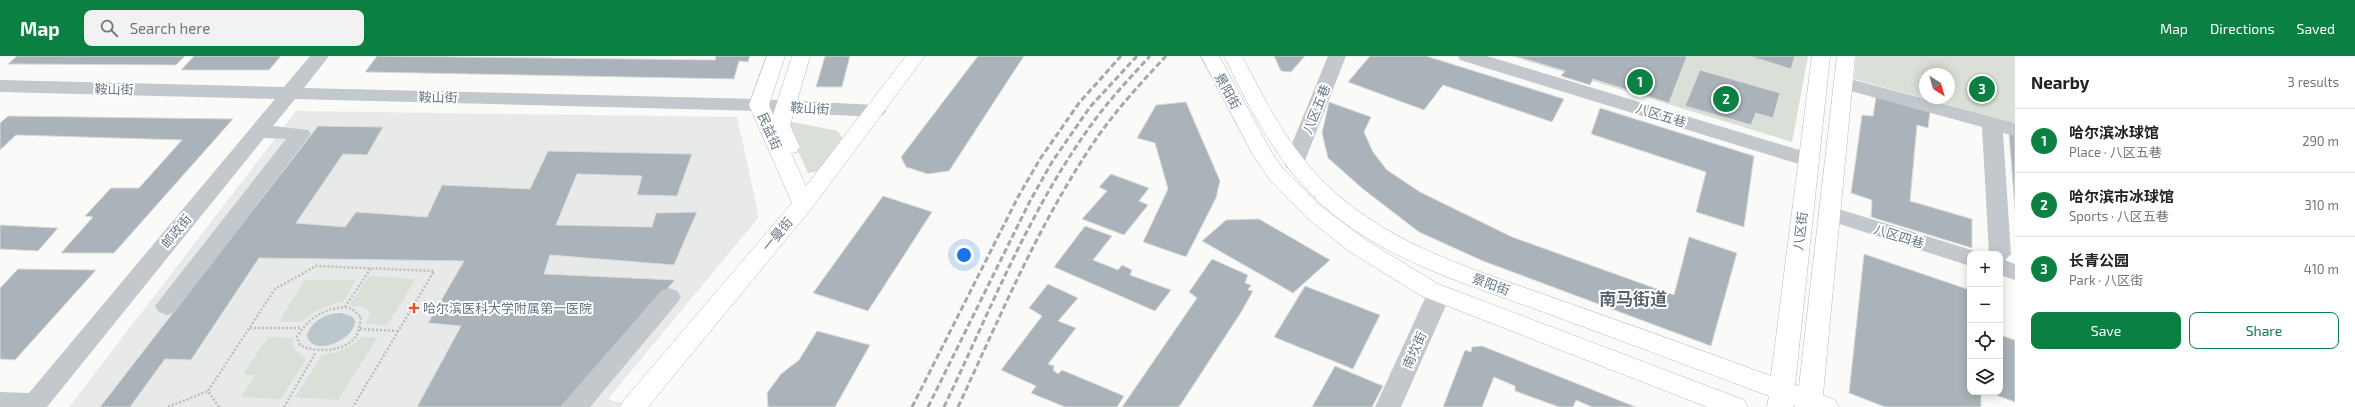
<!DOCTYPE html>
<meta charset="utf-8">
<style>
:root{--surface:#fff;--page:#f2f2f2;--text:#222;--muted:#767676;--line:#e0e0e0;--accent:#0b8043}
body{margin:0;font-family:"Exo 2","Noto Sans SC",sans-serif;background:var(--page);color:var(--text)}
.controls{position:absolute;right:12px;bottom:12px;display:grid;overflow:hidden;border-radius:8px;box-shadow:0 2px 10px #0003}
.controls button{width:36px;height:36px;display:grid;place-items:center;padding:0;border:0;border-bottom:1px solid var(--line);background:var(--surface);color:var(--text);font:20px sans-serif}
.compass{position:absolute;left:1919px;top:12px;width:36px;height:36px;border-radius:50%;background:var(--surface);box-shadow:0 2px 10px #0003;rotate:143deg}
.you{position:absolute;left:964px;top:199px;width:14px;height:14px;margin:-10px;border:3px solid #fff;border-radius:50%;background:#1a73e8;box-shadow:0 0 0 6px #1a73e833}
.badge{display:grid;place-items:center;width:26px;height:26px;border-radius:50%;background:var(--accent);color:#fff;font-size:13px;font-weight:700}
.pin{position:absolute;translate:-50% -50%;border:2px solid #fff;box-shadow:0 1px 4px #0006}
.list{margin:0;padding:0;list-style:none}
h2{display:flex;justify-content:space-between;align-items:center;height:52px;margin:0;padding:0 16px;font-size:17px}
h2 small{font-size:13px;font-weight:400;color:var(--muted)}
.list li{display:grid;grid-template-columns:26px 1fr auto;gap:12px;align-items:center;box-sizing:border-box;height:64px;padding:0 16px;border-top:1px solid var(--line)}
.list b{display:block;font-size:15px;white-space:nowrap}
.list p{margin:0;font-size:13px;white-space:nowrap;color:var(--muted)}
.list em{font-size:13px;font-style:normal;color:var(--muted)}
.actions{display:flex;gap:8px;padding:12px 16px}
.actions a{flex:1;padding:9px 0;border:1px solid var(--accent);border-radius:8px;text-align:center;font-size:14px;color:var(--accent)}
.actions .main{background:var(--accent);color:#fff}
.icon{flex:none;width:22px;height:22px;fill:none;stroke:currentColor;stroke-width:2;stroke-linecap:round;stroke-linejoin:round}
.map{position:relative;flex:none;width:2015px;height:351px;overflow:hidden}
header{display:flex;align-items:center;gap:24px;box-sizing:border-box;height:56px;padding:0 20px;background:var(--accent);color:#fff}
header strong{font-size:19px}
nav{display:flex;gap:22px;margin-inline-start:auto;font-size:14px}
.search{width:280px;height:36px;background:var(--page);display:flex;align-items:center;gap:10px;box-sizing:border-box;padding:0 14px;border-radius:8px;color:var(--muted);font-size:15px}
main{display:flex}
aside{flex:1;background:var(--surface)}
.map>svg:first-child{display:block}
.built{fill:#e8e9e9}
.green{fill:#dadfd7;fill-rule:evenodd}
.water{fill:#bbc7cb}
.building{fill:#aab3b9;stroke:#dcdcda}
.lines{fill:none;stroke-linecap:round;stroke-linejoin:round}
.major-casing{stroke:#b5babe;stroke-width:1}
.path{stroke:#bbbfc2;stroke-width:2.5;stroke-dasharray:2 2;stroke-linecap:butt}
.minor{fill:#c3c8cc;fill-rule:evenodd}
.major{fill:#fff;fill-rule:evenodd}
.rail{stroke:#a2aab0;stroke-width:3;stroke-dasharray:6 3;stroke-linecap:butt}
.poi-dot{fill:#e4572e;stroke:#fff;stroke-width:1.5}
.labels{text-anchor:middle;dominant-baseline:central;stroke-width:4;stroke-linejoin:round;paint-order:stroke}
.street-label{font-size:13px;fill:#657683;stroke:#fff}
.poi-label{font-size:13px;fill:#657683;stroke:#fff;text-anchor:start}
.district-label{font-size:17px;font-weight:bold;fill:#57646e;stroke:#fff}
</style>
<header>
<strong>Map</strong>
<div class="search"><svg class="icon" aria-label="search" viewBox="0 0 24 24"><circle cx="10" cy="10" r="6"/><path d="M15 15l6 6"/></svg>Search here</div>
<nav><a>Map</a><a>Directions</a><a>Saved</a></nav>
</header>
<main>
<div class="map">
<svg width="2015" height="351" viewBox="0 0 2015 351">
<rect width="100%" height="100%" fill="#fafaf8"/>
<!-- built -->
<path class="built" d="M296,55L737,61L759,161L608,343L634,351H69Z"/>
<!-- green -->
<g class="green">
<path d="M1511,0H1808L1792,86Z"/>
<path d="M1856,0H2015V67L1854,23ZM1925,18H1949V42H1925Z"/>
<path d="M792,66L838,75L842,82L841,87L819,115L808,117L786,69Z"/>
<path d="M369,220L416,223L387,269L366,268L370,257L364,251L349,250Z"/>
<path d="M305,224H356L343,246C327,249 313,255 301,266H279Z"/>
<path d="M268,281L293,282C292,293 296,298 307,302L281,343L241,341L255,319H243Z"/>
<path d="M361,281L377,282L338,344L295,341L322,299C338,297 350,293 361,281Z"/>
</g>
<!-- water -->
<path class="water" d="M342,257L353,261L355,265C354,285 311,302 307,279C312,264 327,257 342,257Z"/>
<!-- building -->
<g class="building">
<path d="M17,0H185L176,9L8,8Z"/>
<path d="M194,0H281L269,14H181Z"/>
<path d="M377,0L715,4L716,0H750L748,6L739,5L734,23L365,16Z"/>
<path d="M825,0H850L842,31H816Z"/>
<path d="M978,0H1024L949,115L928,118L906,111L901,101Z"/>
<path d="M1274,0H1305L1291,16L1281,15Z"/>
<path d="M1370,0H1426L1564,43L1552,66L1443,29L1424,54L1348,26Z"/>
<path d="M1515,0H1687L1669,47L1593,23L1590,29L1561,20L1565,15Z"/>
<path d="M1749,0H1795L1791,13Z"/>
<path d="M1700,14L1780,37L1773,62L1756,57L1751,69L1685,50Z"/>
<path d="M1876,41L1930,56L1928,72L1917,69L1910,145L1972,163V192L1871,161L1872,144L1851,137L1862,59L1873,60Z"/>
<path d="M1186,46L1220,125L1216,142L1186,201L1143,186L1168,133L1155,87L1137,82L1156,49Z"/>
<path d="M1329,46L1371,61L1364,76L1373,96L1387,114L1420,136L1512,181L1674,239L1689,181L1737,197L1711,290L1483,205L1419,176L1363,133L1328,102L1322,77Z"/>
<path d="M1600,52L1754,100L1744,171L1696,156L1706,116L1591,78Z"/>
<path d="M8,60L233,63L114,197H61L93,161L85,160L111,132H139L182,84L16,79L0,94V67Z"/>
<path d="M318,70L383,71L367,99L343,98L296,167L345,171L356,156L427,161L442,129L530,133L548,95L692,98L677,140L637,139L642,120L577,118L556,169L652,171L656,157L697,156L674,209L550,199L544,218L675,224L561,351H417L461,270L428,267L464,205L259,202L191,304L165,303L130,351H100Z"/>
<path d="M2009,78L2015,79V153Z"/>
<path d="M1111,118L1149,132L1139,145L1148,149L1124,179L1082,163L1107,135L1099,131Z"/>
<path d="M883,140L932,156L868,255L813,237Z"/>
<path d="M1259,163L1330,204L1293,237L1202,185L1226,164Z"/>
<path d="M0,169L58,172L38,195L0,193Z"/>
<path d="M1085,170L1112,180L1093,204L1118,214L1122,209L1132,214L1130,219L1171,234L1155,255L1054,211Z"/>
<path d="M1864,198L1970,234V336H1981V351H1885L1849,337Z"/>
<path d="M1212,203L1248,219L1245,227L1251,229L1248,234L1253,235L1240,258L1179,351H1122L1197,242L1189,236Z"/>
<path d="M18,213L96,214L15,304L0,303V232Z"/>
<path d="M1048,228L1078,242L1058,265L1076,272L1048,308L1054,310L1053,314L1058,318L1062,314L1124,340L1117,351H1065L1031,337L1036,330L1001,314L1042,260L1029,252Z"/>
<path d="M1305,230L1380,259L1353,313L1274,281Z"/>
<path d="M817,275L870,289L835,351H768L767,337L781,318L799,304Z"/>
<path d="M2000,279L2015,284V346L1990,337L2000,336Z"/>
<path d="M1482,290L1636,351H1592L1576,344L1573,351H1559L1515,335V330L1494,321L1482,351H1443L1465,294L1471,296L1472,291Z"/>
<path d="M1335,310L1383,330L1372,351H1312Z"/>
</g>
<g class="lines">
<defs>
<g id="major">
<path d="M767,0H785L769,49L773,59L792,0H810L790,69L800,91L797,96L791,97L806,130L906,0H925L811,153L648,351H620L624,344L792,147L749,49Z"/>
<path d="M1201,0H1219L1272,97L1284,114L1322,151L1366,184L1438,228L1744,344L1748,351H1707L1422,240L1350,196L1306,161L1270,124L1253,99Z"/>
<path d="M1224,0H1242C1266,46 1289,93 1327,129C1390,191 1483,216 1565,246C1634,270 1703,295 1771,320L1812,0H1830L1795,329L1799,330L1837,0H1855L1823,339L1835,344L1839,351H1796L1793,349V351H1767L1769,340C1695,312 1622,285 1549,258C1468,228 1373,202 1311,138C1273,99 1248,49 1224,0Z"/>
</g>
</defs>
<!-- major casing -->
<use href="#major" class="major-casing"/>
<!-- path -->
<g class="path">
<path d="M345,251L352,253L361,261C360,265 360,270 359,274C352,296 317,298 300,289L297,281C308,262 323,253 345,251Z"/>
<path d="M345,251L371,212"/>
<path d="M250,272H301"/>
<path d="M360,273L398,275"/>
<path d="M168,351L208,335"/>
<path d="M219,351L208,335L275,233L316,210L434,215L353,351"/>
<path d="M284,351L316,296"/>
</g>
<!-- minor -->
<g class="minor">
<path d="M310,0H329L304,32L759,43L876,49L883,51L886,55L883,59L876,61L759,55L295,43L273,70L308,74L311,78L175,256L167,259L159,256L155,250L286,83L264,82L47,351H0V336L29,337L275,43L0,36V24L284,31Z"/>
<path d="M1328,0H1346L1304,107L1301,112L1294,114L1287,112L1284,107Z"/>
<path d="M1458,0H1487L1816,99L1819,104L1816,109L1809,111L1802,109L1460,4Z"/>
<path d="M1843,21L2015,67V80L2003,77L2011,198L2005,204L2015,208V224L2000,219V198H1989L1982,71L1836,31L1834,27L1836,23Z"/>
<path d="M1829,150L1978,196L1979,198H1970V210L1821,162L1818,157L1821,152Z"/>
<path d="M1439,229L1447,232L1451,238L1401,351H1375L1427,238L1431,232Z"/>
<path d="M669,232L677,235L681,241L677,247L590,351H562L566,344L661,235Z"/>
</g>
<!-- major -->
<use href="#major" class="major"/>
<!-- rail -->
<g class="rail">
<path d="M912,351L1018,141L1040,103L1079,47L1121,0"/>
<path d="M928,351L1030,145L1052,106L1090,51L1137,0"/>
<path d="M944,351C989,257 1028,157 1089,72C1107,46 1129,23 1150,0"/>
<path d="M958,351C1000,261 1038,169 1094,86C1115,55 1141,27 1166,0"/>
</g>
</g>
<!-- markers -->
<path class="poi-dot" d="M412 246h4v4h4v4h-4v4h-4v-4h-4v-4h4z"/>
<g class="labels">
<!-- street labels -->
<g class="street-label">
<text transform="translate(114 33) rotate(1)">鞍山街</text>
<text transform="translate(1228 35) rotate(61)">景阳街</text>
<text transform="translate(438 41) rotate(1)">鞍山街</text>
<text transform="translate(810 52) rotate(3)">鞍山街</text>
<text transform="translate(1316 53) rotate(-68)">八区五巷</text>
<text transform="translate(1661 59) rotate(17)">八区五巷</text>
<text transform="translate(770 75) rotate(66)">民益街</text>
<text transform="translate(176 175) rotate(-51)">邮政街</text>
<text transform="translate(1800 175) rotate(-83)">八区街</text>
<text transform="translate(777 178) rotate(-50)">一曼街</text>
<text transform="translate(1899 180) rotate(17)">八区四巷</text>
<text transform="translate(1491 228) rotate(20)">景阳街</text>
<text transform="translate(1414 294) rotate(-66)">南坎街</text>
</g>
<!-- poi labels -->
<g class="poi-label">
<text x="423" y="252">哈尔滨医科大学附属第一医院</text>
</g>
<!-- district labels -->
<g class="district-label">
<text x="1633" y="242">南马街道</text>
</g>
</g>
</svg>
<div class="controls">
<button>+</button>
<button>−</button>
<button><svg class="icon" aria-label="locate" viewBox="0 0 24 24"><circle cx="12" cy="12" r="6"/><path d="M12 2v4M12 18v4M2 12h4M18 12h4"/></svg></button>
<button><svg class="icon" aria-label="layers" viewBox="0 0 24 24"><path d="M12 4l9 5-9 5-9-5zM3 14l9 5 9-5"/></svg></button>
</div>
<svg class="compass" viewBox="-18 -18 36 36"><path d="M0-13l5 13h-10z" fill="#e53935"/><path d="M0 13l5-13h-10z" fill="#767676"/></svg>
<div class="you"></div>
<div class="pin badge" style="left:1640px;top:26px">1</div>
<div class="pin badge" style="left:1726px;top:43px">2</div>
<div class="pin badge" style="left:1982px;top:33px">3</div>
</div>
<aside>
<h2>Nearby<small>3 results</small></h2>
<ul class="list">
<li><span class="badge">1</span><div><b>哈尔滨冰球馆</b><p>Place · 八区五巷</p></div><em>290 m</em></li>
<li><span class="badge">2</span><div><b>哈尔滨市冰球馆</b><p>Sports · 八区五巷</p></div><em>310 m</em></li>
<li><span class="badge">3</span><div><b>长青公园</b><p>Park · 八区街</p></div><em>410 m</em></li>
</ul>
<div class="actions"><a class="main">Save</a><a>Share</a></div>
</aside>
</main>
